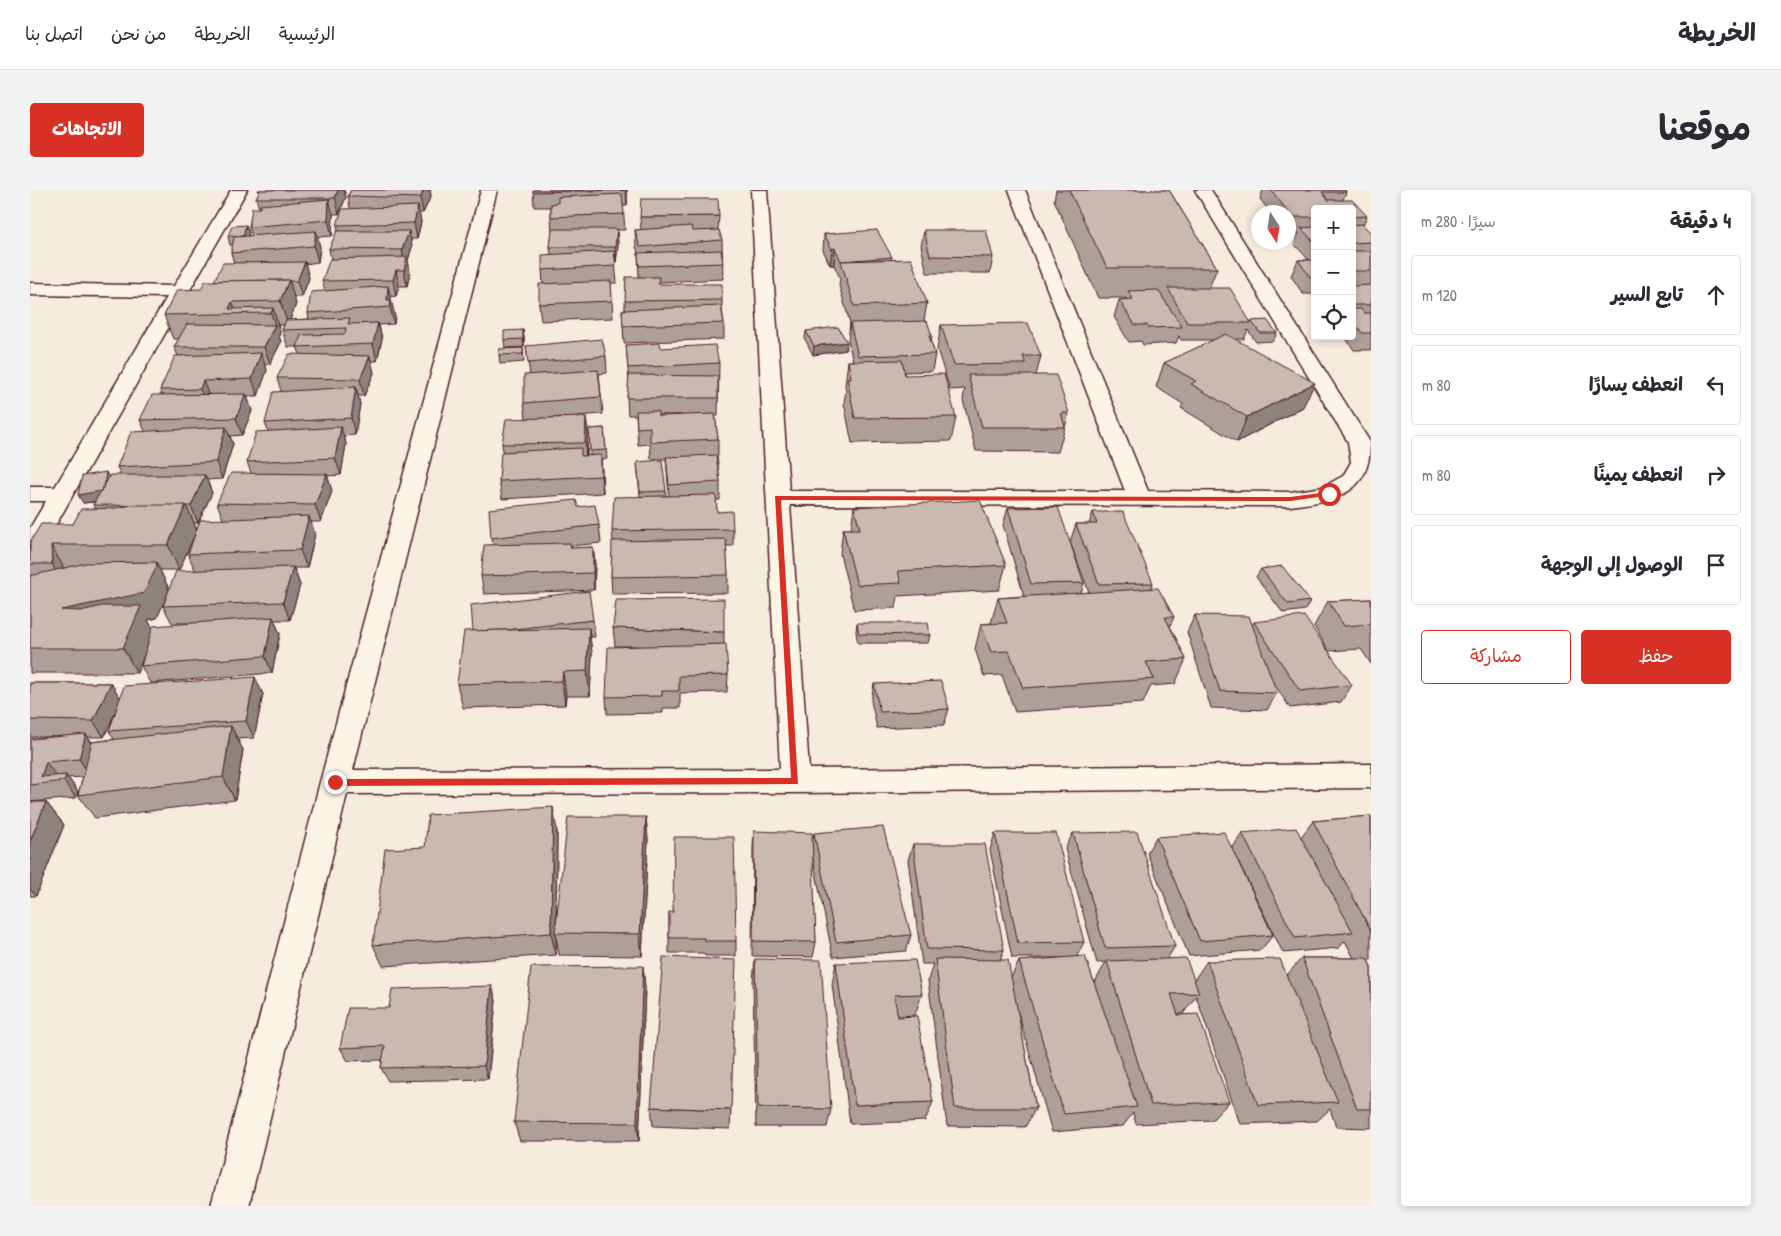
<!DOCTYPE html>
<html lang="ar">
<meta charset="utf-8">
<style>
:root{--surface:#fff;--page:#f2f2f3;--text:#2b2b33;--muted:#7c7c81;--line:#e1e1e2;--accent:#d93025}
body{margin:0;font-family:"Patrick Hand","Playpen Sans Arabic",sans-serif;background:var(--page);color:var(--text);direction:rtl}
.controls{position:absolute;right:15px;top:15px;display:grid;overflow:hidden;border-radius:5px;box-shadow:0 2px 8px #0003}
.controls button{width:45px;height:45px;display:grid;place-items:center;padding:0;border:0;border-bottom:1px solid var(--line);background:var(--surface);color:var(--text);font:25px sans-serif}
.compass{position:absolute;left:1221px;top:15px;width:45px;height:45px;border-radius:50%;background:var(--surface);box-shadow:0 2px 8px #0003;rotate:168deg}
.stop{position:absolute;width:15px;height:15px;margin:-11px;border:4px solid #d93025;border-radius:50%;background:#fff}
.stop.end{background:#d93025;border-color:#fff;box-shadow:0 1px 5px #0008}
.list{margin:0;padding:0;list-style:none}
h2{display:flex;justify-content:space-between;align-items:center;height:65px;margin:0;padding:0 20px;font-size:21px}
h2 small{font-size:16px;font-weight:400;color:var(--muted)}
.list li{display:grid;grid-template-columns:32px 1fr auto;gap:15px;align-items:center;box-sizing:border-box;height:80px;margin:0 10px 10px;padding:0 10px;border:1px solid var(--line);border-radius:5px}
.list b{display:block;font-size:19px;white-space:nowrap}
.list em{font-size:16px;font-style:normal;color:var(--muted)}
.actions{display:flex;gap:10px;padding:15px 20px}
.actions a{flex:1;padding:11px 0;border:1px solid var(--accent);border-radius:5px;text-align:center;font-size:18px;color:var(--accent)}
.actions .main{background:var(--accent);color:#fff}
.icon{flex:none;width:28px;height:28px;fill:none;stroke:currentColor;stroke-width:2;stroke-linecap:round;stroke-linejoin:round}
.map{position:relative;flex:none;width:1341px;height:1016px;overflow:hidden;direction:ltr;border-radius:5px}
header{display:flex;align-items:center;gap:30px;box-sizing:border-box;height:70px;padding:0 25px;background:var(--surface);border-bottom:1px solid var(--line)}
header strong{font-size:24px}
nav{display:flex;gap:28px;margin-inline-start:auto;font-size:18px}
.intro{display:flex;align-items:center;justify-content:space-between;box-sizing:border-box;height:120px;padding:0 30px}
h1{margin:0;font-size:35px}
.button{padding:12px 22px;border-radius:5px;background:var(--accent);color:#fff;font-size:18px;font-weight:700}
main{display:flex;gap:30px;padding:0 30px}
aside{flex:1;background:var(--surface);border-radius:5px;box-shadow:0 2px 8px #0003}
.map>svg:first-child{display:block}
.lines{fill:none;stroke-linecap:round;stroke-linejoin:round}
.minor-casing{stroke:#4a1f2b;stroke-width:3}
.minor{fill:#fcf5e5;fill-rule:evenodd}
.wall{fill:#ae9f98;stroke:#4a1f2b;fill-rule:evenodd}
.shaded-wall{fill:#8d827c;stroke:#4a1f2b}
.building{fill:#cab9b1;stroke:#4a1f2b}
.route{fill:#d93025}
</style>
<header>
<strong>الخريطة</strong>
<nav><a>الرئيسية</a><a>الخريطة</a><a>من نحن</a><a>اتصل بنا</a></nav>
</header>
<div class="intro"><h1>موقعنا</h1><a class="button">الاتجاهات</a></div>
<main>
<aside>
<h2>4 دقيقة<small>سيرًا · 280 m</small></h2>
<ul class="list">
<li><svg class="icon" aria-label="ahead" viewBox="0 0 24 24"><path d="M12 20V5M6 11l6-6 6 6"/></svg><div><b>تابع السير</b></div><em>120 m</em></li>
<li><svg class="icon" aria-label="left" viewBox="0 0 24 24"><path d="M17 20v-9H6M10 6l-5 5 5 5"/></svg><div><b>انعطف يسارًا</b></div><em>80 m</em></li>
<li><svg class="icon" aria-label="right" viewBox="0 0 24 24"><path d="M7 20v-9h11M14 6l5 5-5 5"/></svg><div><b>انعطف يمينًا</b></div><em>80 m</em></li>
<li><svg class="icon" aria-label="arrive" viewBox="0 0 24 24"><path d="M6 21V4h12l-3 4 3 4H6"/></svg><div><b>الوصول إلى الوجهة</b></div></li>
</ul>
<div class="actions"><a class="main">حفظ</a><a>مشاركة</a></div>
</aside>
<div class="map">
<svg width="1341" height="1016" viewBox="0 0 1341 1016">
<rect width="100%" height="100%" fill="#f5ecde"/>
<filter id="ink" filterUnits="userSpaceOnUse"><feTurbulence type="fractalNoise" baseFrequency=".02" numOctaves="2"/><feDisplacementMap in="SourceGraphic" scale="10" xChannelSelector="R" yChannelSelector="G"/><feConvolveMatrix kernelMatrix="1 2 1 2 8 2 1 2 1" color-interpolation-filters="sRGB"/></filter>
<g filter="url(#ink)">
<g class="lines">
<defs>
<g id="minor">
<path d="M201,0H217L12,359L9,365L0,367V338L16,311H0V297H25L137,107L0,105V93L144,96Z"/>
<path d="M451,0H467L323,580L750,579L721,0H737L759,301H1095L979,0H995L1118,301L1260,302L1293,297L1313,286L1321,272L1318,252L1165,0H1181L1340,252C1341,307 1301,311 1260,316L760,315L779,579L1341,574V598L765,603L317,604L219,1016H181L290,592Z"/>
</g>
</defs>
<!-- minor casing -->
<use href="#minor" class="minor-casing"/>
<!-- minor -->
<use href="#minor" class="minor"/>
</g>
<!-- wall -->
<g class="wall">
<path d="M228,0H314L316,7L309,24H303L302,46L287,47L290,57L288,72L275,74L279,88L272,107H264L266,114L260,130L279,129L278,123L295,101L292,91L301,69L299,59L308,41L307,35L320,18L318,6L321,0H400L401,6L393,23H389L391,32L387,49H381L382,57L378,70L380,83L377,96H369L366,106L360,107L365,127L364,134L349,135L352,149L347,171H341L344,183L334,206H328L330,214L325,245L314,246L316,254L311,285L297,286L302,301L291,332H281L285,344L277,378H264L270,395L260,430H244L250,444L242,483L120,493L111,476L115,462L107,483H0V352L43,334L65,319L63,315L65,312L53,313L79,287L91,285L87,277L115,241L110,230L132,205L130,200L148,166L144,157L149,149H143L134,125L184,91L204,73L201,63L203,55H200L198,46L216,35L219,43L218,46H222L219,37L229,18L226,8L230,1H228ZM248,135H254L252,140L258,157H267L270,164L247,188L251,201L235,233L238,241L217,272L221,283L187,313L193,329L158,364L165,380L139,401L138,397L130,380H149L167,340L164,333H168L182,303L177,290L192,289L203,254L200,246L212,245L222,221L217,206H228L237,180L235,174H240L251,152L249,146L250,142ZM136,407L133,416L142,433H163L122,438L118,430L127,428Z"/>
<path d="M503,0H597V16H593L595,40H587L588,55L586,73H585L587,93H581L583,128L511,131L509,114L513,94L512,80L521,65L520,57L522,41L521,27V17H504Z"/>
<path d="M1026,0H1139L1187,78L1179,98L1221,132L1247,143L1243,151L1226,152L1218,140L1214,149H1206L1273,217L1207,252L1151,218L1153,214L1126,197L1134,173L1184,150H1151L1149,146L1146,153L1113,155L1111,151L1099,152L1084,127L1089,110H1096V108H1068L1024,10Z"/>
<path d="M1233,0H1315L1316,2L1313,10L1337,26L1333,35L1341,52V160H1324L1314,146H1322V19H1285V104H1273L1261,86L1268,70H1279L1264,54L1269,43H1258V22H1240L1230,9Z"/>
<path d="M689,26L688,40L692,50L693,89L629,92V94L692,110V119L694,133V149L594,153L592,120H595V111L609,87L608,63L606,56L605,40H611L610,27Z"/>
<path d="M894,40L963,67L960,83H897L891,56Z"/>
<path d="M794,44L862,67L861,70L897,113L894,131L902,146L901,153L905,164L902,181L875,182V185L926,227L921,251L822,253L814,213L816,200L815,195L818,171H823L818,150L820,133L809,95L810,88L804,75H800L793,60Z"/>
<path d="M911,135L1011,166L1006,185L1039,223L1028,262L946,261L933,210L935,199L920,200L907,159Z"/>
<path d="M493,140L494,148V157L475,158L474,150Z"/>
<path d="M776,141L816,160L783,165L775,149Z"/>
<path d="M596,155L631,158L689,173L688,226H685L688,249V266H687L690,292V310H686L687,322L703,339V356H696L698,385V403L582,404L581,387L583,351L582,341L610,306L607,272L636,301V306H639L636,269H621L620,254L608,255L606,225H598L597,208L599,192ZM628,225H651L628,226Z"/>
<path d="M496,156L576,166L577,183L569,184L573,224L520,228L556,227L558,244L557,266L560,265L559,239L574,238L577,269H571L573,303L472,309L469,291L473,262L472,254L496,228L494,213L500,185Z"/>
<path d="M493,158L494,172L470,174L469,165Z"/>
<path d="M548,317L569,335L571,353L541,356V358L563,357L565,375L564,400L454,404L451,386L463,355L461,348Z"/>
<path d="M824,317L976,375L969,400L868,406L866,418L824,420L810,364L813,339H821Z"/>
<path d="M978,318L1054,393L1051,403L1059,402L1040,352L1046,334H1059L1063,322L1123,393L1121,398L1144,427L1140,436L1156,469L1145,494L1121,496L1113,513L985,522L972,485L954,486L945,459L951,434L961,433L968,408L994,406L973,335Z"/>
<path d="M1231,379L1280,411L1275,420L1253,423L1226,387Z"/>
<path d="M1341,409V474L1331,459L1299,461L1284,436L1298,411Z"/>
<path d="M1165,425L1222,436L1224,432L1322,495L1311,512L1260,518L1243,492L1247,503L1237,520L1181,518L1157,442Z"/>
<path d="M563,430L565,447H560L562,463L560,506H536L535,515L433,518L427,494L443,441Z"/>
<path d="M827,433L900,445L898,453H828L826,442Z"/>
<path d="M583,438L694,442V454L698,485L697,502L650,503V518H633V523L577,524L576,507L606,456H585Z"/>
<path d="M0,493H81L90,508L233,504L224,548L207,549L213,560L205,610L65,628L48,605L53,587L38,588L48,601L46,608L0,612V549L23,547H0ZM85,522L79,541L84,549L62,552L58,547H74Z"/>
<path d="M844,494L919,519L914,535L847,538L841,511Z"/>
<path d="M0,612H16L34,635L6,706H0Z"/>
<path d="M1341,626V770H1338L1341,777V938L1306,937L1300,919L1287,931L1210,934L1166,806L1153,824H1148L1199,912L1182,930L1106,934L1103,923L1093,936L1022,942L987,819L1006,918L995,937L917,936L898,790L903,774H892L878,670L883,654L974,760L970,770L981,788L989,771L1033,768H982L960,660L965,643L1054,752L1047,766L1065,792L1076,772L1067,773L1035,659L1043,643L1145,756L1137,769L1164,790L1177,771L1256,786L1272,768H1324L1315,751L1309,758L1253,763L1208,671L1243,745L1231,760L1159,766L1117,663L1126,647L1202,659L1212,643L1271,647L1283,631Z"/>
<path d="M616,627L618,650L612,766L529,765L526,746V765L353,776L343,755L527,641L526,737Z"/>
<path d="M724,641L782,654L784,643L881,745L876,761L803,767L782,664L786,752L783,767L722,766L723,657Z"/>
<path d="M639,722L706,751V766H675L674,763H639Z"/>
<path d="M725,769L801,919L797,937H726L723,791Z"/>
<path d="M806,773L892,804L885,825L868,826L903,912L895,931L820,934L802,794Z"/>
<path d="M613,776L615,797L609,951H490L484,932Z"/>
<path d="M462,796L466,811L458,889L358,891L351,878L352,870L318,871L310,858L359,818Z"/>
<path d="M621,917L701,920L700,939L623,936Z"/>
</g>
<!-- shaded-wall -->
<g class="shaded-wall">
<path d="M308,0H314L316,7L309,24L305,8Z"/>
<path d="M394,0H400L401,6L393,23L390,8Z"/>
<path d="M596,0H597V16Z"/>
<path d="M299,9L303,25L302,46L298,30Z"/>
<path d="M388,16L391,32L387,49L384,33Z"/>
<path d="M216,35L219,43L215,54L213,46Z"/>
<path d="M587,39L588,55L586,73L585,57Z"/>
<path d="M286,41L290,57L288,72L284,56Z"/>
<path d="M379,41L382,57L378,70L380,83L377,96L374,80L375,76L372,60Z"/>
<path d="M805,58L804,75H800L802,59Z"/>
<path d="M275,72L279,88L272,107L267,91Z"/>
<path d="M366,80L369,96L366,106L363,90Z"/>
<path d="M259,90L266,114L258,135L250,111Z"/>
<path d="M358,96L365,127L364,134L360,117L357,110Z"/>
<path d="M202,112L207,124L199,119Z"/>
<path d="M243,118L250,142L249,146L251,152L240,174L234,157L245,136L241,123Z"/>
<path d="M348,133L352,149L347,171L343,154Z"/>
<path d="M493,140L494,148V157L493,149Z"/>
<path d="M817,152L816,160L783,165L784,156Z"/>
<path d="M231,163L237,180L228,206L222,189Z"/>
<path d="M340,166L344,183L334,206L330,189Z"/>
<path d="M173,191L180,208L177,216L170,199Z"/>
<path d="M1285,193L1273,217L1207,252L1217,227Z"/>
<path d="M326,197L330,214L325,245L321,228Z"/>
<path d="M216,204L222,221L212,245L206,228Z"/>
<path d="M556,227L558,244L556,270L555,253Z"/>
<path d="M196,237L203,254L192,289L186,272Z"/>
<path d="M311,237L316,254L311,285L305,268Z"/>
<path d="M571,265L572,282L573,303L571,286Z"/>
<path d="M76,282L81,291L78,310L53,313L48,305Z"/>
<path d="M297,284L302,301L291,332L285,315Z"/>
<path d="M175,285L182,303L168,333L161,316Z"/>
<path d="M156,315L167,340L149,380L138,355Z"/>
<path d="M279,326L285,344L277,378L270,360Z"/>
<path d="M21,355L35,380L36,399L22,374Z"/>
<path d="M563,357L565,375L564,400L563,383Z"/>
<path d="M126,372L138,397L139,401L127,428L118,430L124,441L107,483L93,458L31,420Z"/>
<path d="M263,377L270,395L260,430L253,412Z"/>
<path d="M243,427L250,444L242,483L235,466Z"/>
<path d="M559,438L562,463L560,506L557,481Z"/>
<path d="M533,482L536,506L535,515L532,491Z"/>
<path d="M225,487L233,504L224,548L216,531Z"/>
<path d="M81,493L91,510L74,547L63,531Z"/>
<path d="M201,536L213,560L205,610L193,587Z"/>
<path d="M56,544L67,561L60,586L49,569Z"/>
<path d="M16,572L28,589L11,587Z"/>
<path d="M36,585L48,601L46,608L34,591Z"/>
<path d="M16,612L34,635L6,706L0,699V651Z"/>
<path d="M523,617L527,641L526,765L521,743Z"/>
<path d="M616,627L618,650L612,766L610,744Z"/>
<path d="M613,776L615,797L609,951L607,933Z"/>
<path d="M462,796L466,811L458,889L454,876Z"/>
</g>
<!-- building -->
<g class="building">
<path d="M230,0H308L305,8H226Z"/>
<path d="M321,0H394L390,8L318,6Z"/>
<path d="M503,0H596L503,2Z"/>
<path d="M1039,0H1139L1187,78H1077Z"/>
<path d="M1241,0H1315L1316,2H1292L1298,10H1322L1337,26L1322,27V19H1285V27H1262Z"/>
<path d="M592,4L594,24L521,27V14L528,13V7Z"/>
<path d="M299,9L298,30L219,37L222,18H230V15Z"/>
<path d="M611,9H688L689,26L610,27Z"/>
<path d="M388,16L384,33L307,35L312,19Z"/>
<path d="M1332,34L1341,43V52L1322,53V35Z"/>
<path d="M216,35L213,46H198L202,36Z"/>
<path d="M661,36L663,41L689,40L692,50L610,57L605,40Z"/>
<path d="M1285,37V53L1271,38Z"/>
<path d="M522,39H587L585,57H520Z"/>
<path d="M847,40L862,67L811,71L805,58L802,59L794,44Z"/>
<path d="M894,40H956L963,67L900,66Z"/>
<path d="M286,41L284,56L201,63L204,47Z"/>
<path d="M307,41H379L372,60L299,59Z"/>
<path d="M691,60L693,73L609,76L608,63Z"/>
<path d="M584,61L586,76L512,80V65Z"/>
<rect x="1322" y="61" width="19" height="20"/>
<path d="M377,67L374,80H366L363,90L292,91L300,69Z"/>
<path d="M881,69L897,113L824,116L811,71Z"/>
<path d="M1268,70H1285V87H1280Z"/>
<path d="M275,72L267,91H259V90L184,91L193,73Z"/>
<path d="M596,87H629L628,94H692V110L595,111Z"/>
<path d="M259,90L250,111L202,112L199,119L243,118L241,123L134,125L147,100L171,99L175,91Z"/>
<path d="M581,91L582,111L509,114V94Z"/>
<path d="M1341,95V115H1322V96Z"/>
<path d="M358,96L357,110H361L360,117L278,123L281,102Z"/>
<path d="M1138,98H1200L1221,133H1157Z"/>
<path d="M1128,100L1152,137L1119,138L1117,135H1105L1089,110L1103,109L1098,101Z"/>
<path d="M691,116L694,133L593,136L592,120Z"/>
<path d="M1322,119H1331L1334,123H1341V143H1332L1322,129Z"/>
<path d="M320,128L318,134L348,133L343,154L267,157L271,145L315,144L316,138L252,140L256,130Z"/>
<path d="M1237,130L1247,143H1230L1221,131Z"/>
<path d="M897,131L902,146H899L905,164L828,166L820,133Z"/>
<path d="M998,133L1011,166H993L996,174L924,175L911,135Z"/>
<path d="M157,134L245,135L234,157H144Z"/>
<path d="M808,137L817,152L784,156L776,141Z"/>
<path d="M493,140V149L474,150V141Z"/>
<path d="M1196,144L1285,193L1217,227L1161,194L1166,191L1134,173Z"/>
<path d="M572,149L576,166L498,173L496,156Z"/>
<path d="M630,153L631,158L685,155L689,173L598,178L596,155Z"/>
<path d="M493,158V164L469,165V159Z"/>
<path d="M231,163L222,189L173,191L170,199L130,200L145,166Z"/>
<path d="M259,164L340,166L330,189L247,188Z"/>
<path d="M872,170L875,185L914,184L926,227L825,228L817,188H821L818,171Z"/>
<path d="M568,180L571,207L494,213V185Z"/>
<path d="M599,185L688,186V208H597Z"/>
<path d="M938,185H1026L1039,223H1031L1035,237H952Z"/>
<path d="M326,197L321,228L235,233L243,202Z"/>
<path d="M216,204L206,228L110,230L122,205Z"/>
<path d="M606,221H628V226L685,224L688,249L620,252V237L607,238Z"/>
<path d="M556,227L555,253L472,254L476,229Z"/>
<path d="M196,237L186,272L87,277L101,242Z"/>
<path d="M311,237L305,268L217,272L226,242Z"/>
<path d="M574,238L576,260L560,261L559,239Z"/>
<path d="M551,258V266L571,265V286L469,291L471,262Z"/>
<path d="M686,265L690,292L639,295L636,267Z"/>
<path d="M632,270L636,301L610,302L607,272Z"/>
<path d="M76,282L74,296L71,301L48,305L52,286Z"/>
<path d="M201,283L297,284L285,315L187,313Z"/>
<path d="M80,285H175L161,316L63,315Z"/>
<path d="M686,305L687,322L702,321L703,339L582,341L584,307Z"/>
<path d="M546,310L548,317L565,315L569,335L461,348L459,319Z"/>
<path d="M950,310L976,375L868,381L871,393L827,395L813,339H830L824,317Z"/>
<path d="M102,315H156L138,355H21L22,374H0V352L11,334H43L51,319L85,318Z"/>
<path d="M1028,317L1054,393L1001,394L978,318Z"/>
<path d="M1063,322H1093L1123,393L1069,394L1046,334H1067Z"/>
<path d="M279,326L270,360L158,364L170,330Z"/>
<path d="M696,349L698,385L581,387L582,351Z"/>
<path d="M540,353L541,358L563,357V383L451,386L454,355Z"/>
<path d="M126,372L127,376L114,403L31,420L51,421L72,416H111L93,458H0V386L56,373Z"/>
<path d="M1252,376L1280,411L1258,414L1231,379Z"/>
<path d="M263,377L253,412L133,416L146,381Z"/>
<path d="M1128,398L1144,427H1135L1156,469L1116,472L1124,489L993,498L979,461L961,462L951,434L977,433L968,408Z"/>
<path d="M559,401L563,430L475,440L443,441L441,415Z"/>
<path d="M694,409V442L583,438L586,410Z"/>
<path d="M1341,409V434L1314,436L1298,411Z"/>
<path d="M1165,425L1219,426L1247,503L1190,501Z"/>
<path d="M1274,426L1322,495L1270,501L1224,432Z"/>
<path d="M243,427L235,466L111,476L123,436Z"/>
<path d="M827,433H898L900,445L829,444Z"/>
<path d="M559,438L557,481L533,482L532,491L427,494L434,441Z"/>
<path d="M696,454L698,485L649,486V501H632V506L576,507L578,457Z"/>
<path d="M225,487L216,531L79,541L94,496Z"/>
<path d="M911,491L919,519L850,522L844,494Z"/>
<path d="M0,493H81L63,531L0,530Z"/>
<path d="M201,536L193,587L48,605L62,552Z"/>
<path d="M56,544L49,569L16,572L11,587L36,585L34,591L0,595V549Z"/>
<path d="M0,612H16L0,651Z"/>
<path d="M523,617L521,743L343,755L355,659L395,657L398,625Z"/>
<path d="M1341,626V741L1283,631Z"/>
<path d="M538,627H616L610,744L525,743Z"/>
<path d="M853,637L881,745L806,752L784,643Z"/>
<path d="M1266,638L1323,742L1265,748L1212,643Z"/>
<path d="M724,641L782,643L786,752L723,751Z"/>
<path d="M1107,642L1145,756L1075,758L1043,643Z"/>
<path d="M1194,642L1243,745L1170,751L1126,647Z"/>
<path d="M965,643H1026L1054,752L988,753Z"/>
<path d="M644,647H704L706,751H675L674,748H639V722H643Z"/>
<path d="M883,654H955L974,760L897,759Z"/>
<path d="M1055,766L1107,917L1034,924L989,771Z"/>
<path d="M633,767L706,770L701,920L621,917Z"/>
<path d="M1156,768L1169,803L1141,804L1148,825L1168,824L1199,912L1121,915L1077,771Z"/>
<path d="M1272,768H1337L1341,777V919H1327Z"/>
<path d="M725,769L791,770L801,919L728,918Z"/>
<path d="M905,769L978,770L1006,918H925Z"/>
<path d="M1250,769L1308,912L1228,915L1177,771Z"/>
<path d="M885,770L892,804L864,805L868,827L887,826L903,912L825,915L806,773Z"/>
<path d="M613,776L607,933L484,932L501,777Z"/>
<path d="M462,796L454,876L351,878L355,856L310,858L318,818H359L362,799Z"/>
</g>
</g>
<!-- route -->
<path class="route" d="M1299,302H1302V305L1260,311L751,310L768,594L305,596L300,592L305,589L761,588L745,306L1260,307Z"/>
</svg>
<div class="controls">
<button>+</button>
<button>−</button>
<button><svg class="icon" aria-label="locate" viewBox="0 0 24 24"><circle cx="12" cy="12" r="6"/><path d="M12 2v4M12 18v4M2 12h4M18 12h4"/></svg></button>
</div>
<svg class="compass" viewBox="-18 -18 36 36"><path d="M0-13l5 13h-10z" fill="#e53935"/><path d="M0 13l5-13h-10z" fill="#7c7c81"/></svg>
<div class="stop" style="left:1299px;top:304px"></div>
<div class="stop end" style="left:305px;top:592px"></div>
</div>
</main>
